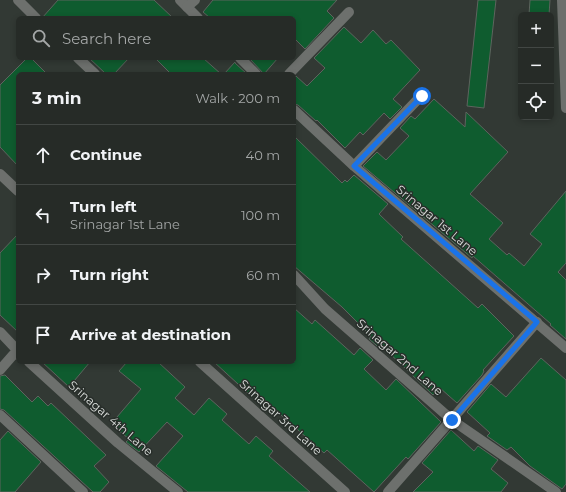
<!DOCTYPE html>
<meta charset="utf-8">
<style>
:root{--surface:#262b27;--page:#323733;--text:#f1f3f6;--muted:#a4a7a7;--line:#424744}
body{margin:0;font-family:Montserrat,sans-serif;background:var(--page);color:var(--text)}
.controls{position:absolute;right:12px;top:12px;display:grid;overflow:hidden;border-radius:6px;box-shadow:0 2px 6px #0003}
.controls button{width:36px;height:36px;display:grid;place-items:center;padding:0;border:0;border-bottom:1px solid var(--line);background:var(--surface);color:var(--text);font:20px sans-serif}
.stop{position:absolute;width:12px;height:12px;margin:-9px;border:3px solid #1a73e8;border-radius:50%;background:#fff}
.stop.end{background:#1a73e8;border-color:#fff;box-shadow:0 1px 4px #0008}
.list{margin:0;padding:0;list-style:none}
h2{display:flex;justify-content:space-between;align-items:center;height:52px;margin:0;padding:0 16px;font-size:17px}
h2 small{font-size:13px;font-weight:400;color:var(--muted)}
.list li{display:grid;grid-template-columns:26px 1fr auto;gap:12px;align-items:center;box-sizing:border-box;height:60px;padding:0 16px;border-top:1px solid var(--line)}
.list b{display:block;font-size:15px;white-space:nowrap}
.list p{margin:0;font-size:13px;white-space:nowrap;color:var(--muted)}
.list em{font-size:13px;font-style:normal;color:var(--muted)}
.icon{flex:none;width:22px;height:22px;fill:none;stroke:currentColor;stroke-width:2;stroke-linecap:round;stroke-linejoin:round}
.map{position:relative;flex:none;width:566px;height:492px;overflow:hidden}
.search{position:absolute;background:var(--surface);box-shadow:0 2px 6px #0003;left:16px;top:16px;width:280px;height:44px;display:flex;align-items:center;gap:10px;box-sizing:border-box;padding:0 14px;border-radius:6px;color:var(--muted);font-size:15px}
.panel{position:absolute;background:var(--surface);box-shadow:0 2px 6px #0003;left:16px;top:72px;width:280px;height:292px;border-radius:6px}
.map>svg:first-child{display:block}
.building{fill:#0f5c2f;stroke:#5d645e}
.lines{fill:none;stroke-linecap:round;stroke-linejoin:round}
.minor{stroke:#6d706d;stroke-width:10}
.route{stroke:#1a73e8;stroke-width:5}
.labels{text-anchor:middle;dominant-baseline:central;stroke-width:3;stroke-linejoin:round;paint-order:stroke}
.street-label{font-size:12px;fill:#d9ddda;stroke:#282e2a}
</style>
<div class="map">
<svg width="566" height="492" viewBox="0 0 566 492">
<rect width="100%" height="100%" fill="#323934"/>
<!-- building -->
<g class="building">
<path d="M58,0H154L173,18H42Z"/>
<path d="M213,0H337L327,11L334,18L305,49L294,38V18H210L203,12Z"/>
<path d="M478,0H496L484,108L467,106Z"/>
<path d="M530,0H550L549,15H529Z"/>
<path d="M344,27L361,43L373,30L386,44L391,40L420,70L393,99L402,107L390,119L384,113L363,135L360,132L345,148L317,120L316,121L298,105L294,104V78L296,76L307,86L325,68L314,58Z"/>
<path d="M27,58H31L47,74H18V166L0,147V85Z"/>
<path d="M89,58H129L114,74H106Z"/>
<path d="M155,58H203L221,74H171Z"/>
<path d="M249,58H278L264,74Z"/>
<path d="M235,62V63L247,74H224Z"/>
<path d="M434,99L465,127L466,112L508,152L470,194L503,223L489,239L507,255L509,253L524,266L542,244L530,234L566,191V263L558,272L566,280V339L550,325L551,324L473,256L472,258L363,166L377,152L386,160L409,136L400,128L411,116L415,119Z"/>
<path d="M294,136L342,183L345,180L347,182L354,175L388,204L379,214L403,237L401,239L478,308L482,304L514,336L483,370L484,371L482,375L457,403L440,388L433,395L384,348L382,350L369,339L371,336L342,307L294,266Z"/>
<path d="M18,234V332L0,315V253Z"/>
<path d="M294,308L312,324L315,320L354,355L360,348L373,360L364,369L386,390L396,379L441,422L408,459L406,457L374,492L327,450L324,453L254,391L250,395L214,362H294Z"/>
<path d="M541,358L566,380V484L562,489L530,466L511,447L507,450L487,436L490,433L467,412L491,384L506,397Z"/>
<path d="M42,362H90L69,387Z"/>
<path d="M127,362H158L185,387L175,398L194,415L209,398L227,414L222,420L249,444L256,436L273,451L269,456L310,492H188L156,466L183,436L167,422L139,452L126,442L129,439L111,424L141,389L119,371Z"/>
<path d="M5,375L32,402L38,396L48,406L51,403L106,455L94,466L109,482L100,492H93L4,410L0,409V376Z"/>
<path d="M451,430L474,451L478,446L498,460L491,469L508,483L501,492H413L433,472L422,463Z"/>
<path d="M8,431L41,462L15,492H0V440Z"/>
</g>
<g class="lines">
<!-- minor -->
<g class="minor">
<path d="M18,0L36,18"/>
<path d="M180,0L198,18"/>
<path d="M562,0L566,108"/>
<path d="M187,7L195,0"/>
<path d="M78,58L95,74"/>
<path d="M240,58L256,74"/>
<path d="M289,74L349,12"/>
<path d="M294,110L354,166L566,348"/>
<path d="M354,166L422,95"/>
<path d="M0,174L18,191"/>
<path d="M294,275L325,309L452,420L556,492"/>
<path d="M0,332L18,351"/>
<path d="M29,362L118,443L178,492"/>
<path d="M200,362L345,492"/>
<path d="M0,370L13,355L18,354"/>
<path d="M0,415L83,492"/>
<path d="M388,492L537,322"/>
</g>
</g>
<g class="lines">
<!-- route -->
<path class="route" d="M422,96L354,166L537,322L452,420"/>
</g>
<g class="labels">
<!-- street labels -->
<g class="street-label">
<text transform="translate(437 220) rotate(40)">Srinagar 1st Lane</text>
<text transform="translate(400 357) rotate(41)">Srinagar 2nd Lane</text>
<text transform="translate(281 417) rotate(42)">Srinagar 3rd Lane</text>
<text transform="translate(111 418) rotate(41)">Srinagar 4th Lane</text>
</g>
</g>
</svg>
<div class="controls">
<button>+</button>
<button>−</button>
<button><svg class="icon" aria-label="locate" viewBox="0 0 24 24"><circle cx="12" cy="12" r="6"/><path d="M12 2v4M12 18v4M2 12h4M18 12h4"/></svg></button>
</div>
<div class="stop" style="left:422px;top:96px"></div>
<div class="stop end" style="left:452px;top:420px"></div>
<div class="search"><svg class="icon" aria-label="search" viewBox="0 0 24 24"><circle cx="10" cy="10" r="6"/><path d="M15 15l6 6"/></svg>Search here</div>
<section class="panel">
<h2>3 min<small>Walk · 200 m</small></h2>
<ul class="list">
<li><svg class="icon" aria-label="ahead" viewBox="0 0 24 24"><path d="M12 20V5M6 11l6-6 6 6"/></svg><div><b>Continue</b></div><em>40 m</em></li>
<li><svg class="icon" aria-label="left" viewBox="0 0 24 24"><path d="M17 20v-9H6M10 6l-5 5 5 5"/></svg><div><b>Turn left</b><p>Srinagar 1st Lane</p></div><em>100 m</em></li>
<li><svg class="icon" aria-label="right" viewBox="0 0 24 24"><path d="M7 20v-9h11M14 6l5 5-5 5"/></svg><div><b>Turn right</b></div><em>60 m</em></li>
<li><svg class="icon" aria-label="arrive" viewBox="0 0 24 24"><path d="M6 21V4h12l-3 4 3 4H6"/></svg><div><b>Arrive at destination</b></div></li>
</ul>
</section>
</div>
